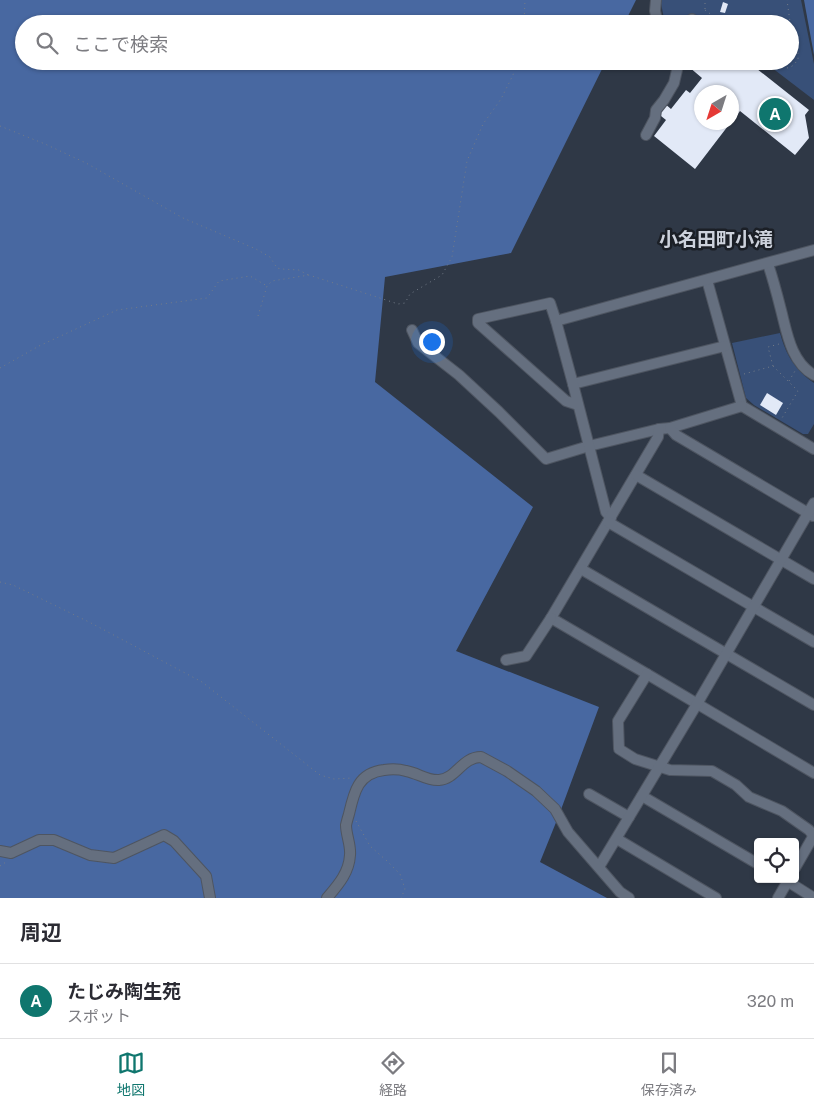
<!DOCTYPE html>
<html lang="ja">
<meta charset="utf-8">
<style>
:root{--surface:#fff;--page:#f7f7f7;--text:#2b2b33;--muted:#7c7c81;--line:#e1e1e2;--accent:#0f766e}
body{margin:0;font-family:"Public Sans","Noto Sans JP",sans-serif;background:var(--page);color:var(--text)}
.controls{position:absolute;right:15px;bottom:15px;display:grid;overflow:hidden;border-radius:5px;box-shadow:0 1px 4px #0004}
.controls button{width:45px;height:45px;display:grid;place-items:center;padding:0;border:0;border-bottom:1px solid var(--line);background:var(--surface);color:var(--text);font:25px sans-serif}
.compass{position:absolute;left:694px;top:85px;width:45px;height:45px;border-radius:50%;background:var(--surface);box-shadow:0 1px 4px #0004;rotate:219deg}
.you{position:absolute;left:431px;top:341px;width:18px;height:18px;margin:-12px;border:4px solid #fff;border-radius:50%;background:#1a73e8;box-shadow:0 0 0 8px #1a73e833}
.badge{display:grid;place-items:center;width:32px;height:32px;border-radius:50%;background:var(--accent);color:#fff;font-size:16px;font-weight:700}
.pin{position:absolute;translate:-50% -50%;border:2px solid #fff;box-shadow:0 1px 5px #0006}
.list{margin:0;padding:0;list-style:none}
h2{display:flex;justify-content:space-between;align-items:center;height:65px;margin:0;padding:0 20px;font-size:21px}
h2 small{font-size:16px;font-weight:400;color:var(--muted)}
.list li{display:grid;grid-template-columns:32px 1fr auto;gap:15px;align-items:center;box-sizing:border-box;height:75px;padding:0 20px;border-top:1px solid var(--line)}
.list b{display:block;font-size:19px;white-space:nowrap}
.list p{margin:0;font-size:16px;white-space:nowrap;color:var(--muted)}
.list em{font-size:16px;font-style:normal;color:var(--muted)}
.icon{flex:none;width:28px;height:28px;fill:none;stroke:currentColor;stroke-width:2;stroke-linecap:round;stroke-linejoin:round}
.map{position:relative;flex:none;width:814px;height:898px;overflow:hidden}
.search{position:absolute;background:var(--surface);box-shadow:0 1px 4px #0004;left:15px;right:15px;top:15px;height:55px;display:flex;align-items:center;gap:12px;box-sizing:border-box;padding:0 18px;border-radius:28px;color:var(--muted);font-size:19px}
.sheet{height:140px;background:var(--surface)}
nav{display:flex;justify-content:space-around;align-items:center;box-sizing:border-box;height:70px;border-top:1px solid var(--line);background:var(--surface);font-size:14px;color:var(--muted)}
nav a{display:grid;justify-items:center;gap:2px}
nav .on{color:var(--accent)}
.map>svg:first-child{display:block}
.green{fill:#385078}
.forest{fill:#4868a1}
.building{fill:#e2e9f7}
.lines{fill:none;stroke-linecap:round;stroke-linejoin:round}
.minor-casing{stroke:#4e5561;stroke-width:12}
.path{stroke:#747c88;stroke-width:1;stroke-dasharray:1 4;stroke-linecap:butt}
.minor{stroke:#656f7f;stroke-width:10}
.labels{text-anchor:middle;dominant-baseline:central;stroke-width:5;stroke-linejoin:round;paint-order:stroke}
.quarter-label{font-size:19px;font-weight:bold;fill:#cdd2dc;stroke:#1b1f26}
</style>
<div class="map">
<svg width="814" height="898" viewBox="0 0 814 898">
<rect width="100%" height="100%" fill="#2f3846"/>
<!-- green -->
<g class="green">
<path d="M662,0H801L814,64V100L763,61H790V24H715L704,15L693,24H665L661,3Z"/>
<path d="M780,333C786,355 795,370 814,383V424L808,434H803L754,405L746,398L732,343Z"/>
</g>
<!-- forest -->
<g class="forest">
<path d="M0,0H636L624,24H24V61H606L511,253L385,277L375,382L533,507L456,651L599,707L559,815L540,862L607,898H0Z"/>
<path d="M804,0H814V55Z"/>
</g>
<!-- building -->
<g class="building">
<path d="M723,2L728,4L725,13L720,12Z"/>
<path d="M682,61H747L809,110L805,115L809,138L795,155L740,111L732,122V92H702V122H731L695,169L654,136L666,120L656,112L664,103L671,109L686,90L690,93L702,78Z"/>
<path d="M767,393L783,403L776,415L760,405Z"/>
</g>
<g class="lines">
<defs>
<g id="minor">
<path d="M656,0L655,11L658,24"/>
<path d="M687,24L692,19"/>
<path d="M646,135L655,118L656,110L664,100L674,83L677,70L675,61"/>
<path d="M768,264C773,279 777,294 781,310C787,333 791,362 814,375"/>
<path d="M707,280L742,406L814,449"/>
<path d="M556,321L814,250"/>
<path d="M412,330L418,343L459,375L499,412L546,459L589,446L659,429L670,428L742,406"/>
<path d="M573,384L725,346"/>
<path d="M578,405L566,401L478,323V319L550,303L556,321L573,384L606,512L611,518"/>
<path d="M670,428L676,435L813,516"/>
<path d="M659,429L658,437L551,618L647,674L814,773"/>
<path d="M636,475L814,579"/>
<path d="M608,522L814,642"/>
<path d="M581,569L814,705"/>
<path d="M506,660L526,656L551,618"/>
<path d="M647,674L618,721L619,749L635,759L670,770L712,771L736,785L749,797L782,811L809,830L814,836"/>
<path d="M589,794L629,817"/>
<path d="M642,796L758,864"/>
<path d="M617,839L716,898"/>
<path d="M0,851L11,853L39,840H54L90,855L114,858L164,835L174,841L206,876L210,898"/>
<path d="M599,867L697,704L814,503"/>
<path d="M795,868L814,835"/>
<path d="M784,879L814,898"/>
<path d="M327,898C338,885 349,873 350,855C351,845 346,835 346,825C347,821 348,817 349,814C354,792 358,773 384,770C391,769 399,769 406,771C418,773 427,781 439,780C456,779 462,757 481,757L507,771L536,791L555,809L568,832L620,892L629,898"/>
<path d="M778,898L789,879"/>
</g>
</defs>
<!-- minor casing -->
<use href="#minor" class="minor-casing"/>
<!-- path -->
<g class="path">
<path d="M705,9V0"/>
<path d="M705,10L724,24"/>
<path d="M524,24L525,0"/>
<path d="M774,61C784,70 791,71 798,59V51L791,29L787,0"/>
<path d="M0,126L45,144L86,163L183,218L256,249L270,257L277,268L282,269L299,270L308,275"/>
<path d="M258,316L267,286L272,281L309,275L386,300L398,304L405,303L410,294L442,275L452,257L467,161L483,124L501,99L513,75L517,61"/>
<path d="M773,366L798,391L782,418"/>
<path d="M0,368L39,346L117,310L207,298L219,281L250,276L267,286"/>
<path d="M744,374L773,366L768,347L779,344"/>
<path d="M789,381L795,371"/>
<path d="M0,582L13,585L91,623L202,682L320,775L334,779L352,778"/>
<path d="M356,821L370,846L387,861L400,874L405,889L401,898"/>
<path d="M0,866L6,862"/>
</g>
<!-- minor -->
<use href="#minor" class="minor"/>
</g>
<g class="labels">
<!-- quarter labels -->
<g class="quarter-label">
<text x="716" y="239">小名田町小滝</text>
</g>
</g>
</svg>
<div class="controls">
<button><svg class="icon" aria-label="locate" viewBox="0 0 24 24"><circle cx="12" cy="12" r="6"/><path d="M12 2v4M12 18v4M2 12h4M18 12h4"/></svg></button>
</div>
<svg class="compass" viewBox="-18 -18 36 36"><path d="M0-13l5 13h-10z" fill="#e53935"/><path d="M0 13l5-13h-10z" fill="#7c7c81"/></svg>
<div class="you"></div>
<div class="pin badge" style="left:775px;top:114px">A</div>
<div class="search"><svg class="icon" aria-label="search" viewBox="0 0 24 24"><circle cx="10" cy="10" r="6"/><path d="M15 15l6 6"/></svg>ここで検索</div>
</div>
<section class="sheet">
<h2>周辺<small></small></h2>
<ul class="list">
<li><span class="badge">A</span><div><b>たじみ陶生苑</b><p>スポット</p></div><em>320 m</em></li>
</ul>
</section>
<nav>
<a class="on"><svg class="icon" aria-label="map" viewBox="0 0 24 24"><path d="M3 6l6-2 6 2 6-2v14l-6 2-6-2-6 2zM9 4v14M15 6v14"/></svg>地図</a>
<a><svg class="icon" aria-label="directions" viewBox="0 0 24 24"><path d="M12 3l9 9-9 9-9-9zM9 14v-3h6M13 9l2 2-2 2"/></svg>経路</a>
<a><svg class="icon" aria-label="saved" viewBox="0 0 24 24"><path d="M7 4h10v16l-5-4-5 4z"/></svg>保存済み</a>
</nav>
